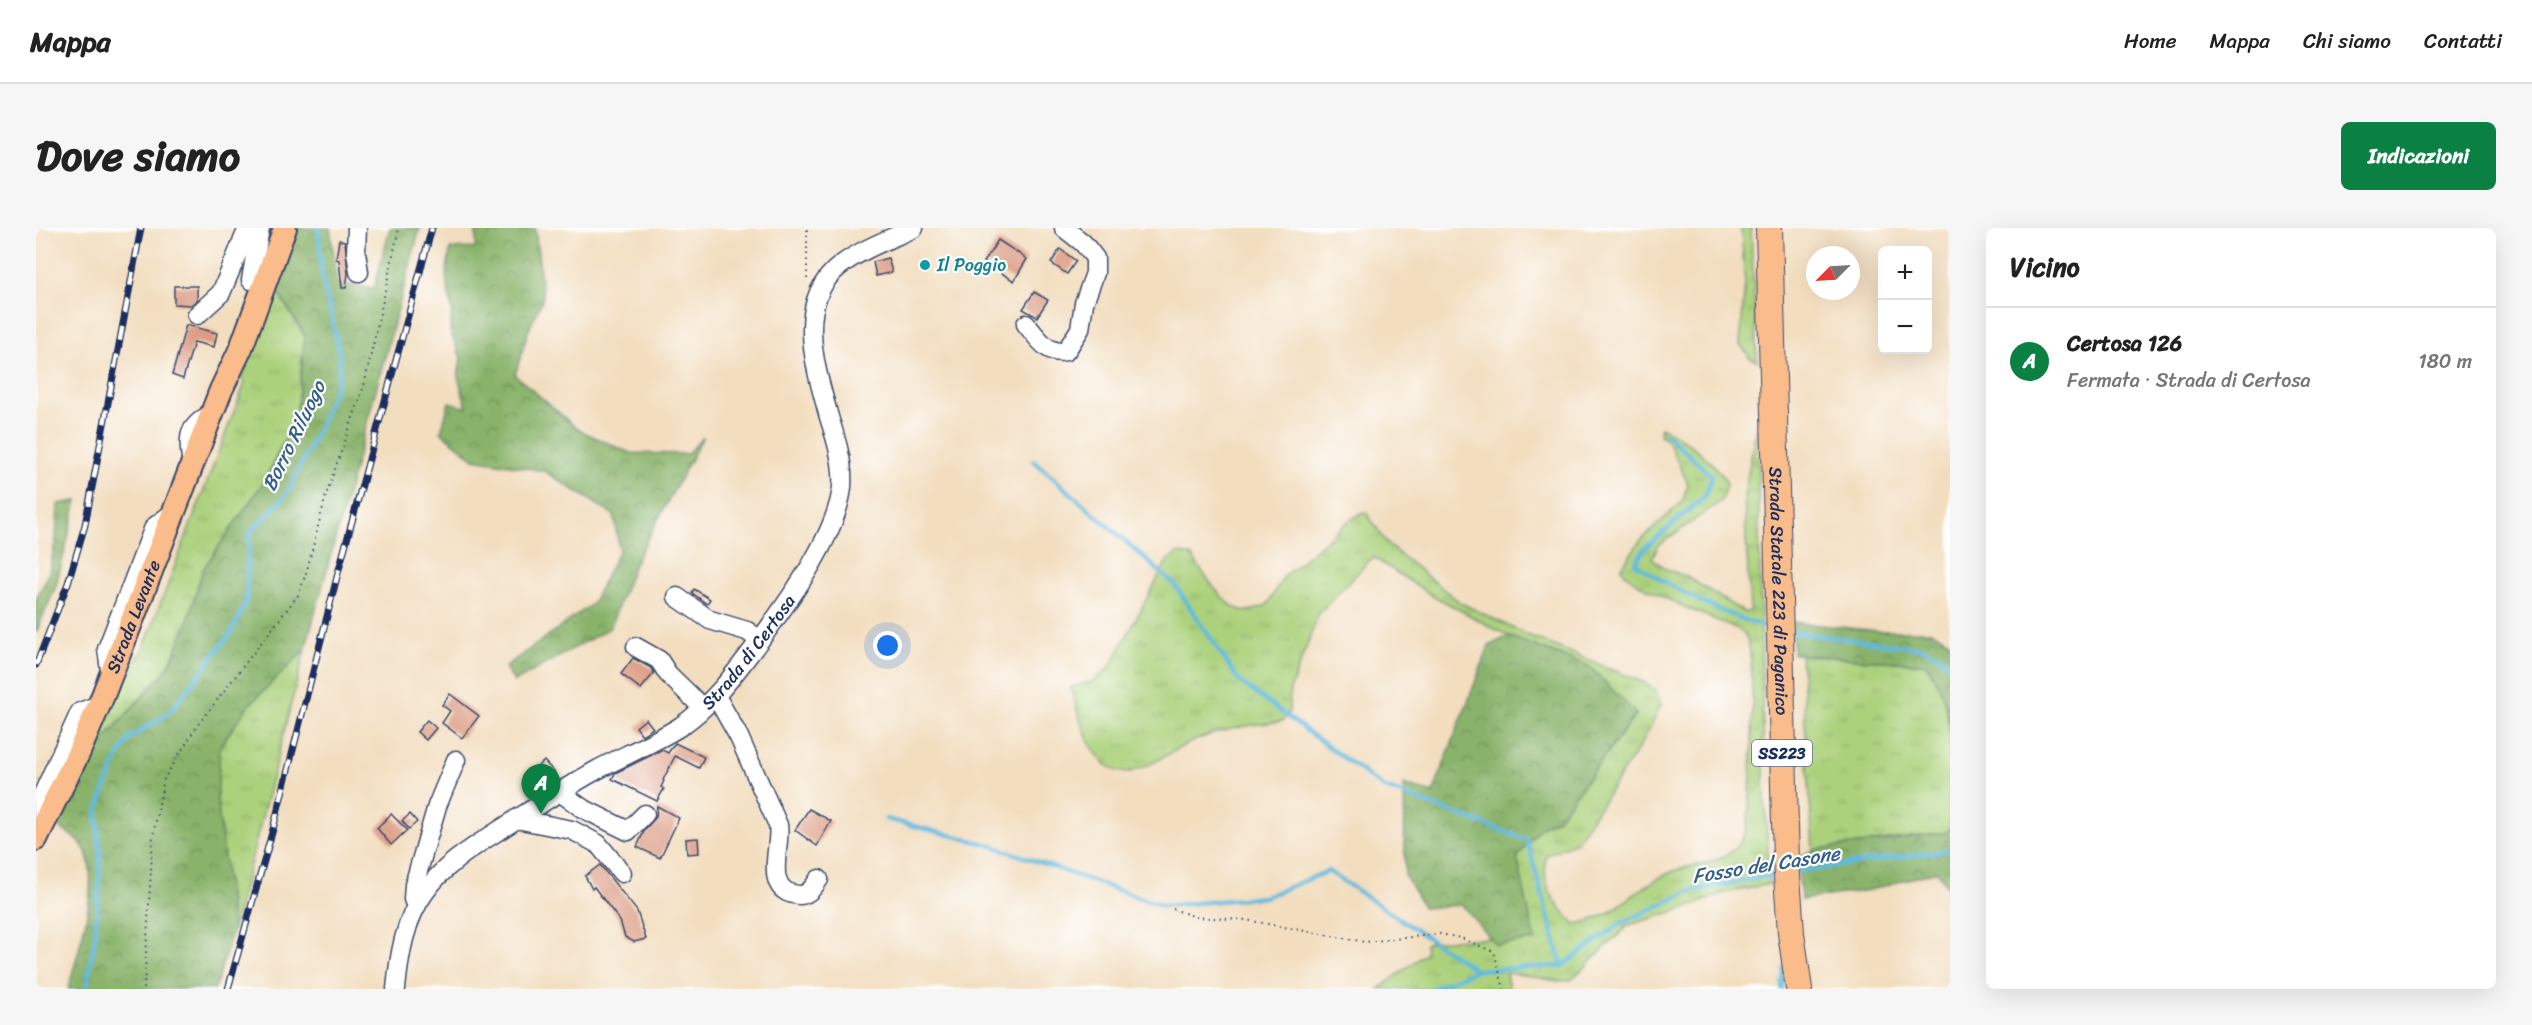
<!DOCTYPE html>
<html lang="it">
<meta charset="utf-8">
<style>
:root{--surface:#fff;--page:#f6f6f6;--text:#222;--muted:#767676;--line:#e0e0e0;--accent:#0b8043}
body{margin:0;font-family:Sriracha,sans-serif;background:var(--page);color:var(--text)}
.controls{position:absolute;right:18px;top:18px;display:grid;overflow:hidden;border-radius:9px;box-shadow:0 6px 24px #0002}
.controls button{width:54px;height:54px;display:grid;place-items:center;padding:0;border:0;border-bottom:2px solid var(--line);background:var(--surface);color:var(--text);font:30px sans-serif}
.compass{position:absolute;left:1770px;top:18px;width:54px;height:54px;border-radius:50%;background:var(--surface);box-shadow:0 6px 24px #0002;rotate:246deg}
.you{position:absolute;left:852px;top:418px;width:21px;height:21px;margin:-15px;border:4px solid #fff;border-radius:50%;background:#1a73e8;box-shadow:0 0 0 9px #1a73e833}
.badge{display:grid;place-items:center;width:39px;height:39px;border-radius:50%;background:var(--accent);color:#fff;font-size:20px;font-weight:700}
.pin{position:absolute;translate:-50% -50px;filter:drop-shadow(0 2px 3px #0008)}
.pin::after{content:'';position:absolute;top:32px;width:21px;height:18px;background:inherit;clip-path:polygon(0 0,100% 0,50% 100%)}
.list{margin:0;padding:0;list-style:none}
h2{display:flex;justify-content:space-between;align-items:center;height:78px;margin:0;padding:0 24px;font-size:26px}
h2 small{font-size:20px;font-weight:400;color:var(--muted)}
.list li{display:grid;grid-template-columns:39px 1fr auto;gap:18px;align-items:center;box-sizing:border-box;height:108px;padding:0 24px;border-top:2px solid var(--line)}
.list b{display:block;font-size:22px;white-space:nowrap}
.list p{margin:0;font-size:20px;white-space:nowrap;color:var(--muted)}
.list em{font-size:20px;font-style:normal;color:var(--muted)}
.map{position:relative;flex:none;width:1914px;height:761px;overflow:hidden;border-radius:9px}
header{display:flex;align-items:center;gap:36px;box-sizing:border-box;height:84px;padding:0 30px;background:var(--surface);border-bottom:2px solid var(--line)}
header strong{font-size:28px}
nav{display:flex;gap:33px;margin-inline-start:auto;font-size:21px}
.intro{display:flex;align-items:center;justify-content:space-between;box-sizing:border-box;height:144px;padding:0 36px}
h1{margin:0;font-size:42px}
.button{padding:15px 27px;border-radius:9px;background:var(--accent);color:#fff;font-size:21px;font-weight:700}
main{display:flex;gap:36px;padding:0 36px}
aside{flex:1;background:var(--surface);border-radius:9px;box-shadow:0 6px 24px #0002}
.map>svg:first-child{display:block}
.grass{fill:url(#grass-tufts);stroke:#64806c;stroke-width:1.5}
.forest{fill:url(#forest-crowns);stroke:#527164;stroke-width:1.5}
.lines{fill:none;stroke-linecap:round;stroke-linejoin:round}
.stream{stroke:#60b9dd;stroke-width:4.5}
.building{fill:#dc9b83}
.minor-casing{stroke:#3b496c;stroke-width:21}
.major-casing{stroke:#3b496c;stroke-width:26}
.highway-casing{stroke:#3b496c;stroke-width:28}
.path{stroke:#3b496c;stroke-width:2;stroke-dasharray:1.5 4.5;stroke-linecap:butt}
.minor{stroke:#fff;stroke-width:18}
.major{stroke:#fabc8b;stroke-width:22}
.highway{stroke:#fabc8b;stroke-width:26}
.rail-casing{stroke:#1b2f5e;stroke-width:7}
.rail{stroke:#fff;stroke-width:4.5;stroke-dasharray:14;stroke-linecap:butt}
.culture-dot{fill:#0f9aa8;stroke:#fff;stroke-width:2}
.labels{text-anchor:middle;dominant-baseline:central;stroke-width:4.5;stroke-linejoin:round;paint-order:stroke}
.shield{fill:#fff;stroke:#5f6d8e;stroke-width:1.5}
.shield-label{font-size:16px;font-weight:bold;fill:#1b2f5e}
.culture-label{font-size:18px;fill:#0d838f;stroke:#fff;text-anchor:start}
.street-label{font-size:18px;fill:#1b2f5e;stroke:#fff}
.water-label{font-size:20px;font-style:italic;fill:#335f8a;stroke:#fff}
</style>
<header>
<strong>Mappa</strong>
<nav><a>Home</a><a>Mappa</a><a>Chi siamo</a><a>Contatti</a></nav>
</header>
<div class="intro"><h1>Dove siamo</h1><a class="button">Indicazioni</a></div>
<main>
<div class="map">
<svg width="1914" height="761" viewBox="0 0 1914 761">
<defs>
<pattern id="grass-tufts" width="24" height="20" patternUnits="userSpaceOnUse" patternTransform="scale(1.5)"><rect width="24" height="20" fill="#acd17b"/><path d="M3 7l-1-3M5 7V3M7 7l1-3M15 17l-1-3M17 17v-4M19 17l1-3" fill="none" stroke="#93b46d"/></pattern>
<pattern id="forest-crowns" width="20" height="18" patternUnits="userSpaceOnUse" patternTransform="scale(1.5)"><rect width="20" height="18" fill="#89b36b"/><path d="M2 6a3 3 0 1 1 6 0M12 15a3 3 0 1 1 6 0" fill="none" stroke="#6f925b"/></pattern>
</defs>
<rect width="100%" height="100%" fill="#fff"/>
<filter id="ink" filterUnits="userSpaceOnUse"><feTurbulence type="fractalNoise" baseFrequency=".0167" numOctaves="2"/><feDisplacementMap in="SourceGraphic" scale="12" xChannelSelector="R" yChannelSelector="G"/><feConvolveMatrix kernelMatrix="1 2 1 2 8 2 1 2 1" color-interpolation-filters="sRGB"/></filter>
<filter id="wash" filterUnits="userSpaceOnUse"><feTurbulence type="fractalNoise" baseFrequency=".008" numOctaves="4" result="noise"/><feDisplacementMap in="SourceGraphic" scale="24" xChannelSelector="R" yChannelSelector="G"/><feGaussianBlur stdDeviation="1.35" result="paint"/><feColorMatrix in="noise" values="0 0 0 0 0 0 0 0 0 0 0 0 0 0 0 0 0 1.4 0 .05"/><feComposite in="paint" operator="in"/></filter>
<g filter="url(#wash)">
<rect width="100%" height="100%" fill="#f2ddbe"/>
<!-- grass -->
<g class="grass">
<path d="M1705,0H1715L1721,133L1714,130L1704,116L1709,55Z"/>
<path d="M239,60L269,108L260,190L227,255L167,341L151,396L132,440L56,524L93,440L106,424L209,155L205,151Z"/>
<path d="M1721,193L1728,556L1734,656L1685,666L1656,678L1593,697L1535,752L1522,753L1474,745L1470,746L1473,761H1343L1390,725L1389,716C1404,710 1435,712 1454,710L1461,717L1498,711L1481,630L1503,600L1522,590L1600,487L1472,408L1392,365L1337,329L1283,385L1254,462L1253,483L1247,493C1214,497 1183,501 1153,515C1136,523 1119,536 1100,542C1060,557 1042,488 1035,459L1058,453L1074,439L1131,333L1143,325L1155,328C1168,344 1189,384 1212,383C1218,383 1226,379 1231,377L1248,348L1315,291L1330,284L1352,317L1425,375L1489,406L1609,455L1620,463L1625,477L1608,512L1540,614L1510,627C1505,658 1518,675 1539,696C1582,690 1600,657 1638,643C1658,636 1687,635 1701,618C1704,614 1709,607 1710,602C1716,579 1720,431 1711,411C1710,408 1705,404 1702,401C1679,391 1594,360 1585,340L1604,313L1646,274L1652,256L1633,215L1624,206L1625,199C1650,211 1677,232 1691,255L1685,273L1622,318L1616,330L1628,340L1653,350L1709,385L1714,382L1708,269Z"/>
<path d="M269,422L197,702L181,572L184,518L213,477Z"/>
<path d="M1765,427L1890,436L1903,455L1913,489L1914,600L1908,605L1777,622Z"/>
</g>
<!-- forest -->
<g class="forest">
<path d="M261,0H294L302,56L338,60L354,0H384L269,422L213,477L184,518L181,572L197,702L179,761H32C41,728 68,646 46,617C40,609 28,603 20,597L56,525L132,440L151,396L167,341L227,255L260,190L269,108L239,60Z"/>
<path d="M440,0H499L507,70L492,104L479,147L543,202L594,225L651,226L667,209L599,334L574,400L478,454L469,439L556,376L583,322L578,287L508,243L438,231L405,204L413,174L431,180L422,149L425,130L414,103L416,83L410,49L414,21L440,20Z"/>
<path d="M41,273L20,358L0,405V371L12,348L20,311L22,276Z"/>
<path d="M1756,394L1843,403H1897L1914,414V510C1912,480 1907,460 1890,436L1757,426Z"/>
<path d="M1472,408L1553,438L1600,486L1522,590L1503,600L1481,630L1499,712L1460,717L1426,677L1388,680L1369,648L1368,557L1397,565L1453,418Z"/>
<path d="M1914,600V663L1901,643L1834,662L1765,672L1761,630L1777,622L1908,605Z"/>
</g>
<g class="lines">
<!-- stream -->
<g class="stream">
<path d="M1630,206L1676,248L1669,268L1609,320L1599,335C1640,363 1688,387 1736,401"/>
<path d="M997,232L1139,357L1203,453L1347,559L1491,612L1526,738"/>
<path d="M1753,404L1887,420L1905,429L1914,438"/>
<path d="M850,591L954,617L1127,678L1229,669L1292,643L1440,742"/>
<path d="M1758,644L1914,622"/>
<path d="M50,761L59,709L63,657L64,626L61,586L68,563L83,527L94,510L134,484L195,405L210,374L213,305L244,274L256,256L284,197L302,152L304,128L286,47L282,0"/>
<path d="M1395,761L1440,742L1526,738L1585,695L1655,663L1744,646"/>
<path d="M1746,761L1748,740"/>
</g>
</g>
<g id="blocks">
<!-- building -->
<g class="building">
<path d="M303,12L309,13L312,46L310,60H306L303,32L300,31Z"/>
<path d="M962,12L991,31L978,53L948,34Z"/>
<path d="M1024,21L1040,33L1031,46L1015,35Z"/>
<path d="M852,30L856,44L840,48L837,34Z"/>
<path d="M138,58H161V72L155,77L138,76Z"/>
<path d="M998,64L1012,72L1001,89L987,81Z"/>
<path d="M150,97L181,105L178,119L158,114L147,151L136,147Z"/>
<path d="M658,361L674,371L671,376L656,365Z"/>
<path d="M597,430L615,440L618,445L605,461L585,446Z"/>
<path d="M414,466L443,488L426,510L406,495L414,483L406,477Z"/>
<path d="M610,491L617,500L606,507L600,499Z"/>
<path d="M391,492L400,500L390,512L381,504Z"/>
<path d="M639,515L668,529L663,540L639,528L627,552L628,553L625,559L628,561L621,573L576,551L579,545L626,522L632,525Z"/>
<path d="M508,533L519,545L503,560L491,548Z"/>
<path d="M621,578L643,590L624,630L601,619L609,601L620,589Z"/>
<path d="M773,581L795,593L781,618L759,602Z"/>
<path d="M355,586L371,602L355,617L341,600Z"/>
<path d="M374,586L381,594L373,601L366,593Z"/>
<path d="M662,610L663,625L651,626L650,611Z"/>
<path d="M564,637L601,683L610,711L598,714L589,709L584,693L558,659L556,661L549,648Z"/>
</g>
</g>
</g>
<g filter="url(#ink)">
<use href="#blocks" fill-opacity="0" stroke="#3b496c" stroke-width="1.5"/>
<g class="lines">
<defs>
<g id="minor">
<path d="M321,0L320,24L323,44"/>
<path d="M215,52L224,0"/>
<path d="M161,87L185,65L212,0"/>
<path d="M990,96C1001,109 1012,128 1030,123L1044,101L1048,75L1059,45V30L1047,15L1028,0"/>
<path d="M156,237C152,209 150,199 177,185"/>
<path d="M641,369L674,392L711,403L724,412"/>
<path d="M600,419L623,432L632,446L667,480"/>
<path d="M75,449L71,421L118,299L140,282"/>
<path d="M680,468L703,509L742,597C746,617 727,659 757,666C771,670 776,661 783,651"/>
<path d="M525,565L546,580L592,603L609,586"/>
<path d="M480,591L536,602L562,616L586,645"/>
<path d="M7,595L6,568L44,484L63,477"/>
<path d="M380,678L377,671L378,657L401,578L420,532"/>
<path id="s1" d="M360,761C363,728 369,691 389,664C406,639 434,621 459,605C492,584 525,562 559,543C587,528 618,515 645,498C676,477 699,445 721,416C750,377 801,308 806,259C808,236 800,211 793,189C780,141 757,73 805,37C826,21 854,11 878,0"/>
</g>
<g id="major">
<path id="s2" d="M0,611L43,524L66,470L185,162L205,120L249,0"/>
</g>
<g id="highway">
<path id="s3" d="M1733,0L1750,633L1755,705L1763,761"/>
</g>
</defs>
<!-- minor casing -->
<use href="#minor" class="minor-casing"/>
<!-- major casing -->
<use href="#major" class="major-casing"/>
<!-- highway casing -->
<use href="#highway" class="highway-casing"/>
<!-- path -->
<g class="path">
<path d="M771,51V0"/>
<path d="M1137,681L1160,689L1210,692L1329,714L1404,706L1425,710L1458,724L1468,761"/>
<path d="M108,761L117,608L128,551L161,498L263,366L271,342L290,267L328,158L363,0"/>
</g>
<!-- minor -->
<use href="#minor" class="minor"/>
<!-- major -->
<use href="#major" class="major"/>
<!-- highway -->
<use href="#highway" class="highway"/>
<defs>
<g id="rail">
<path d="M0,437L32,355L49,297L105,0"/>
<path d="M192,761L237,601L302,345L396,0"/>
</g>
</defs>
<!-- rail casing -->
<use href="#rail" class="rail-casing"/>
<!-- rail -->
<use href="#rail" class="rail"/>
</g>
</g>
<!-- markers -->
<circle class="culture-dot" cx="889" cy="37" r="6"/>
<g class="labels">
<!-- shield labels -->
<rect class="shield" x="1716" y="512" width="60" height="26" rx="4.5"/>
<g class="shield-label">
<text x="1746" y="525">SS223</text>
</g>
<!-- culture labels -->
<g class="culture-label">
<text x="901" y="37">Il Poggio</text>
</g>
<!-- street labels -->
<g class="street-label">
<text stroke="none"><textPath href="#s3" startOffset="363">Strada Statale 223 di Paganico</textPath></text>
<text stroke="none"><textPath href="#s2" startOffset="243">Strada Levante</textPath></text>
<text stroke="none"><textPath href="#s1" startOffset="510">Strada di Certosa</textPath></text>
</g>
<!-- water labels -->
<g class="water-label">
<text transform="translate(258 208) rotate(-64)">Borro Riluogo</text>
<text transform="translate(1730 637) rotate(-9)">Fosso del Casone</text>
</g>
</g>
</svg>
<div class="controls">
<button>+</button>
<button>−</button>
</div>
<svg class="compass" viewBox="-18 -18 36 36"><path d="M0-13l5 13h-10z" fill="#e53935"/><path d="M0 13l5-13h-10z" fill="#767676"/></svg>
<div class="you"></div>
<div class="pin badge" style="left:505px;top:586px">A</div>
</div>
<aside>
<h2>Vicino<small></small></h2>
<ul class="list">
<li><span class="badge">A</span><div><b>Certosa 126</b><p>Fermata · Strada di Certosa</p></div><em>180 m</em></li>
</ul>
</aside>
</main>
